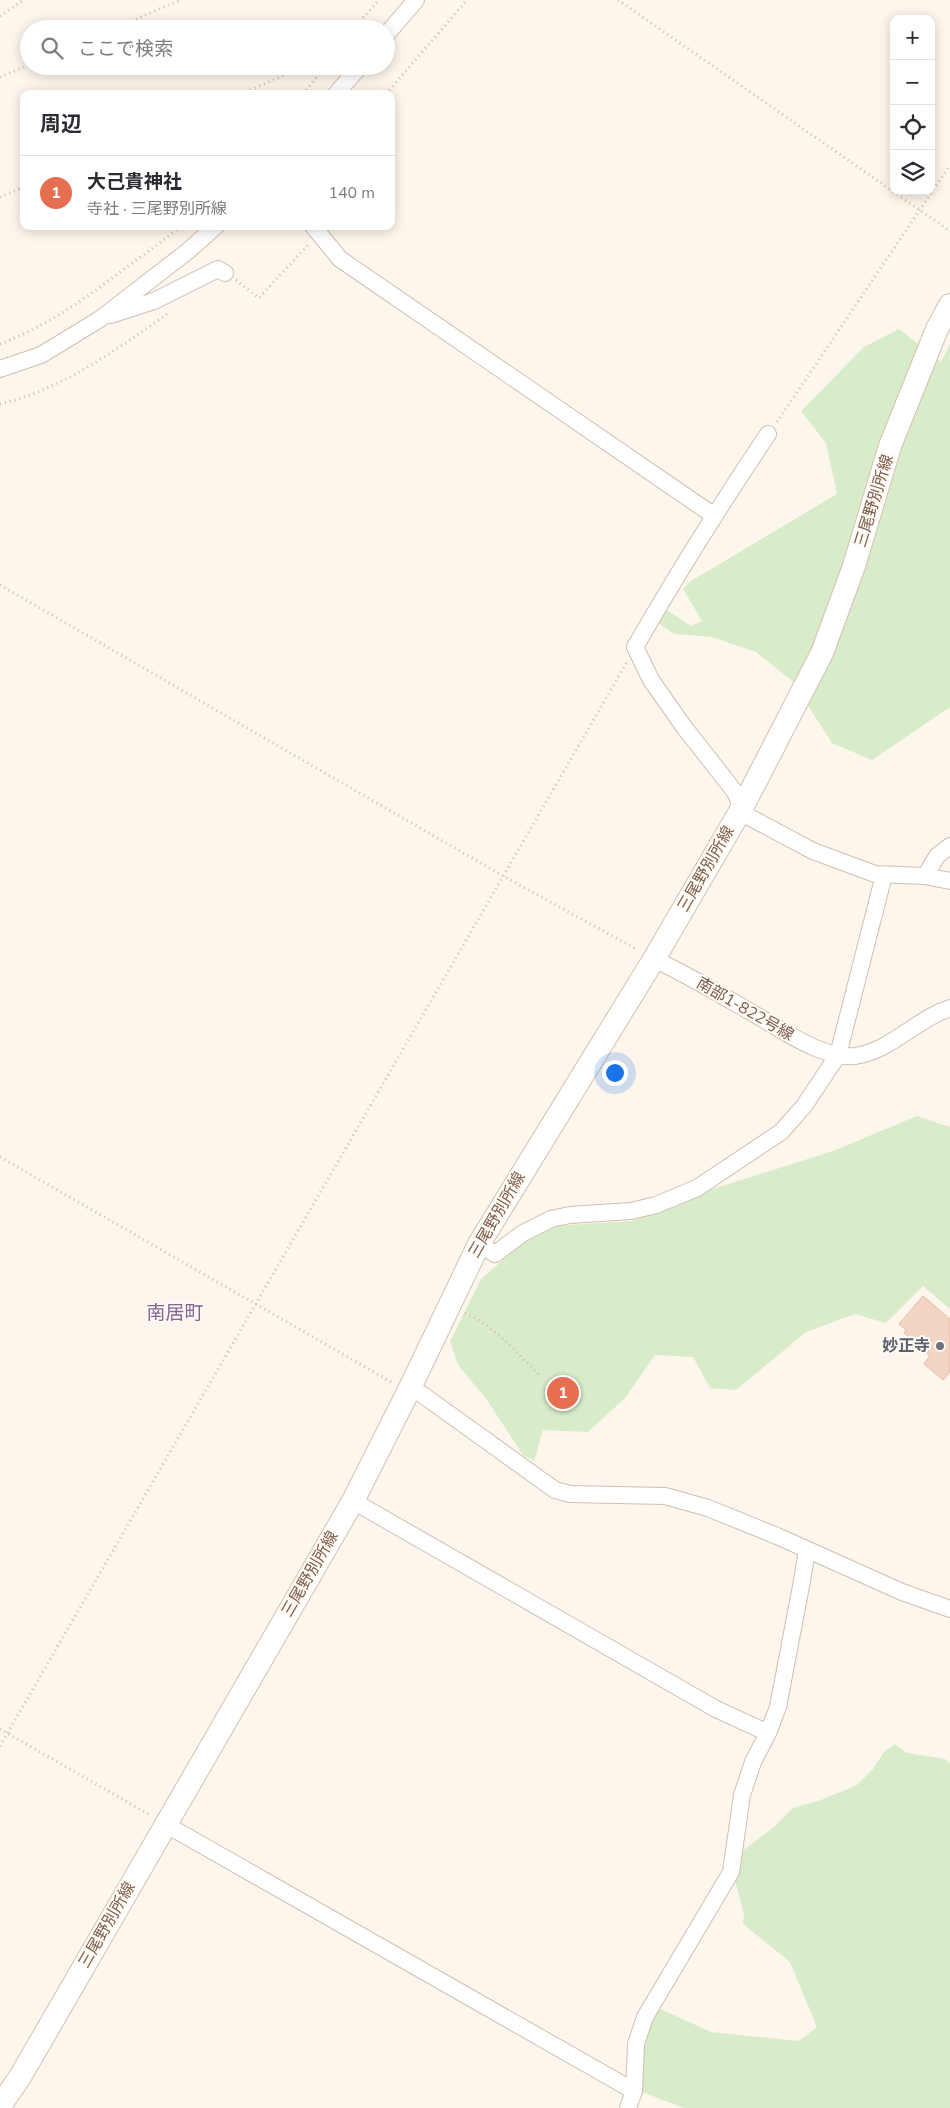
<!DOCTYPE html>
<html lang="ja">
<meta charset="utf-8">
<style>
:root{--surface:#fff;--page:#f7f7f7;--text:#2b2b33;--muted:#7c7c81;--line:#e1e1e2;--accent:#e76f51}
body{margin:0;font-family:"Nunito Sans","Noto Sans JP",sans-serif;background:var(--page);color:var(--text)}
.controls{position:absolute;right:15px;top:15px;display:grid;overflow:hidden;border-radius:10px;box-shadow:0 2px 12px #0003}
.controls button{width:45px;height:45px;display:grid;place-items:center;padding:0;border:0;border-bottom:1px solid var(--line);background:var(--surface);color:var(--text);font:25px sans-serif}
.you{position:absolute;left:614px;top:1072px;width:18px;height:18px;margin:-12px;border:4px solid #fff;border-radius:50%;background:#1a73e8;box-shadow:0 0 0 8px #1a73e833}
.badge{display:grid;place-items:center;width:32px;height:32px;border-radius:50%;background:var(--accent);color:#fff;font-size:16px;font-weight:700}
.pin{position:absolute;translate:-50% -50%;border:2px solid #fff;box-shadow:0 1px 5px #0006}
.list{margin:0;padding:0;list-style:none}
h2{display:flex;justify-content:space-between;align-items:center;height:65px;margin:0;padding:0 20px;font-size:21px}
h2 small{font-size:16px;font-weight:400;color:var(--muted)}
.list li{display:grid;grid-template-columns:32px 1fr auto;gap:15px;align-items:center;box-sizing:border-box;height:75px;padding:0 20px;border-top:1px solid var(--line)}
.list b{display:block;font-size:19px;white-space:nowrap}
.list p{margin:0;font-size:16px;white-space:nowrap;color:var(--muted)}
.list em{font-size:16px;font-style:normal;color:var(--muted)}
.icon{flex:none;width:28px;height:28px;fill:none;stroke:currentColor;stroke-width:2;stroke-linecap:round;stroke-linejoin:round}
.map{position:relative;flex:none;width:950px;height:2108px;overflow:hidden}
.search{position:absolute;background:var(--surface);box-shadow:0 2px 12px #0003;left:20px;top:20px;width:375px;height:55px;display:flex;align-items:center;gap:12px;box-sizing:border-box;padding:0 18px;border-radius:28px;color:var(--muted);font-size:19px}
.panel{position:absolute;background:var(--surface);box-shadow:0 2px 12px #0003;left:20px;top:90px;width:375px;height:140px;border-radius:10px}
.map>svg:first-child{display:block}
.green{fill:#d8ecc9}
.building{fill:#f3d5c3;stroke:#e6bba3}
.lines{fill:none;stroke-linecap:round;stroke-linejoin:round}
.street-casing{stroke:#d1beb0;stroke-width:18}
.secondary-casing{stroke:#d6c0b0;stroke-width:24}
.path{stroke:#d9b8a5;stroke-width:3;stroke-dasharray:1 4;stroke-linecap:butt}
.street{stroke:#fff;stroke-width:16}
.secondary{stroke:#fff;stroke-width:22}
.worship-dot{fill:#6b7280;stroke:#fffaf3;stroke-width:2}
.labels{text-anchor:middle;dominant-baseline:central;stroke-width:4;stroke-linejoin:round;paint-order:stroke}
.street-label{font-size:16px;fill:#7a5c4d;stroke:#fffaf3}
.worship-label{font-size:16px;font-weight:bold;fill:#5b616d;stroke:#fffaf3;text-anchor:end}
.quarter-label{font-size:19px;fill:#846695;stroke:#fffaf3}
</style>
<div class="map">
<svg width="950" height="2108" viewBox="0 0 950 2108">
<rect width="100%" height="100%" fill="#fdf6ec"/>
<!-- green -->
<g class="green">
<path d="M899,329L941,362L950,344V707L872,760L832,743L792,681L756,652L712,637L674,634L657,622L667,610L691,626L702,621L683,589L691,581L837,494L826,443L801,411L864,347Z"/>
<path d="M917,1116L950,1127V1309L923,1286L886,1323L855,1314L806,1332L736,1390L710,1388L693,1357L655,1355L625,1398L588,1432L543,1430L534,1461L523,1455L487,1400L458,1365L450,1341L481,1279L529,1237L553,1226L632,1221L703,1192L833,1151Z"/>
<path d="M895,1744L907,1753L945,1759L950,1763V2108H684L642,2092L641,2041L656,2007L711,2032L799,2041L817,2027L790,1962L743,1924L744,1914L734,1877L741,1852L774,1827L793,1808L821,1800L857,1785L873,1769L884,1752Z"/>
</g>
<!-- building -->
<path class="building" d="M923,1296L950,1319V1372L943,1380L924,1364L930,1356L904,1333L906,1330L899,1324Z"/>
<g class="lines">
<defs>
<g id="street">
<path d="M386,35L416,0"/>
<path d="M336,94L360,66"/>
<path d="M313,226L340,259L713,515"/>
<path d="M111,315L154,301L218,269L225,273"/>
<path d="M0,369L41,355L100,319L188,251L216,226"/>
<path d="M768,434C721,504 677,574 635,647L651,680L684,727L735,792L742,808L749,817L813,851L875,874L925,876L950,881"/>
<path d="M925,876L937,856L950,846"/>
<path d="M654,959C690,976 726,998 761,1018C787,1033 824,1059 855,1056C891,1051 916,1019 950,1008"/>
<path d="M479,1244L495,1254L523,1233L551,1219L570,1215L631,1211L656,1205L697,1188L781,1132L804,1106L838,1055L884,875"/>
<path d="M408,1392L420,1393L555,1490L570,1494L665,1496L708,1508L777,1536L902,1592L950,1609"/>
<path d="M353,1501L716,1709L768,1733"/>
<path d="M165,1824L634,2091"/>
<path d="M628,2108L634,2091L636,2044L645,2017L731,1872L742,1795L753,1762L768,1733L778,1707L802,1581L807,1550"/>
</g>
<path id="secondary" d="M0,2106L20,2077L353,1501L408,1392L479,1244L654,959L742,808L822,653L854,566L890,446L937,329L950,305"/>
</defs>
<!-- street casing -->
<use href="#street" class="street-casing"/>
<!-- secondary casing -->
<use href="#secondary" class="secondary-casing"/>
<!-- path -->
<g class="path">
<path d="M618,0L950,231"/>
<path d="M0,16L24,0"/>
<path d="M113,29L180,0"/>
<path d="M353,29L379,0"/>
<path d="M0,77L29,65"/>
<path d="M241,94L306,66"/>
<path d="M303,94L326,66"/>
<path d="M386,94L467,0"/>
<path d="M0,197L24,187"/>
<path d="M236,280L259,298L309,244"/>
<path d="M0,344C47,326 88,297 128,266C146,253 164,241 180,226"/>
<path d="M0,404C65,388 116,350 170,312"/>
<path d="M777,422L950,165"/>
<path d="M0,585L503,876L638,950"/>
<path d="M0,1157L393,1383"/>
<path d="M465,1313C495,1326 519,1355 541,1377"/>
<path d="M0,1729L150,1815"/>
<path d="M0,1746L627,662"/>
</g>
<!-- street -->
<use href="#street" class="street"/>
<!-- secondary -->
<use href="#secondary" class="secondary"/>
</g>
<!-- markers -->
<circle class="worship-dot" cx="940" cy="1346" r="5"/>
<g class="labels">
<!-- street labels -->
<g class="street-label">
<text transform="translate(874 501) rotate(-73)">三尾野別所線</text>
<text transform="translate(706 869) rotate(-60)">三尾野別所線</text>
<text transform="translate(745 1009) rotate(30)">南部1-822号線</text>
<text transform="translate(497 1215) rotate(-60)">三尾野別所線</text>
<text transform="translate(310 1574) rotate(-60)">三尾野別所線</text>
<text transform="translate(107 1925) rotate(-60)">三尾野別所線</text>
</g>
<!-- worship labels -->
<g class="worship-label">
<text x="930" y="1346">妙正寺</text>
</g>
<!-- quarter labels -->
<g class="quarter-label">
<text x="175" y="1313">南居町</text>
</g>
</g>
</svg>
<div class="controls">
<button>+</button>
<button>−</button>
<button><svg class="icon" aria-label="locate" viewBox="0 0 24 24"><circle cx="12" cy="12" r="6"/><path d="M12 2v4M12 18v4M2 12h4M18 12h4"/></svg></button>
<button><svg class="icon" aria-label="layers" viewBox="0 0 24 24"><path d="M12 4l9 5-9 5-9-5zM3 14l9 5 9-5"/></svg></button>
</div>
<div class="you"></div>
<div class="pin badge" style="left:563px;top:1393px">1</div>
<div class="search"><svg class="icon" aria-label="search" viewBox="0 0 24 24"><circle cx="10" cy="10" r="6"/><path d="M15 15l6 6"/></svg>ここで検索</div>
<section class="panel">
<h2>周辺<small></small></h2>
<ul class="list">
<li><span class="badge">1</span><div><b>大己貴神社</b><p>寺社 · 三尾野別所線</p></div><em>140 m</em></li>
</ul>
</section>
</div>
